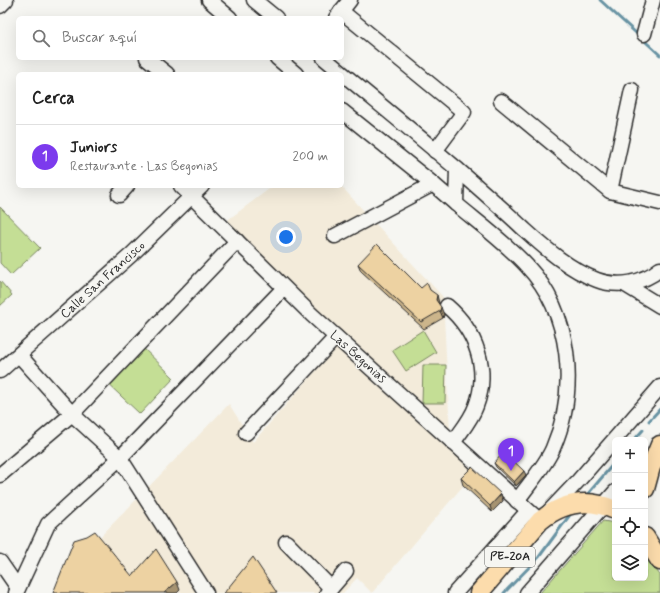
<!DOCTYPE html>
<html lang="es">
<meta charset="utf-8">
<style>
:root{--surface:#fff;--page:#f6f6f6;--text:#222;--muted:#767676;--line:#e0e0e0;--accent:#7c3aed}
body{margin:0;font-family:Mynerve,sans-serif;background:var(--page);color:var(--text)}
.controls{position:absolute;right:12px;bottom:12px;display:grid;overflow:hidden;border-radius:6px;box-shadow:0 4px 16px #0002}
.controls button{width:36px;height:36px;display:grid;place-items:center;padding:0;border:0;border-bottom:1px solid var(--line);background:var(--surface);color:var(--text);font:20px sans-serif}
.you{position:absolute;left:286px;top:237px;width:14px;height:14px;margin:-10px;border:3px solid #fff;border-radius:50%;background:#1a73e8;box-shadow:0 0 0 6px #1a73e833}
.badge{display:grid;place-items:center;width:26px;height:26px;border-radius:50%;background:var(--accent);color:#fff;font-size:13px;font-weight:700}
.pin{position:absolute;translate:-50% -33px;filter:drop-shadow(0 1px 2px #0008)}
.pin::after{content:'';position:absolute;top:21px;width:14px;height:12px;background:inherit;clip-path:polygon(0 0,100% 0,50% 100%)}
.list{margin:0;padding:0;list-style:none}
h2{display:flex;justify-content:space-between;align-items:center;height:52px;margin:0;padding:0 16px;font-size:17px}
h2 small{font-size:13px;font-weight:400;color:var(--muted)}
.list li{display:grid;grid-template-columns:26px 1fr auto;gap:12px;align-items:center;box-sizing:border-box;height:64px;padding:0 16px;border-top:1px solid var(--line)}
.list b{display:block;font-size:15px;white-space:nowrap}
.list p{margin:0;font-size:13px;white-space:nowrap;color:var(--muted)}
.list em{font-size:13px;font-style:normal;color:var(--muted)}
.icon{flex:none;width:22px;height:22px;fill:none;stroke:currentColor;stroke-width:2;stroke-linecap:round;stroke-linejoin:round}
.map{position:relative;flex:none;width:660px;height:593px;overflow:hidden}
.search{position:absolute;background:var(--surface);box-shadow:0 4px 16px #0002;left:16px;top:16px;width:328px;height:44px;display:flex;align-items:center;gap:10px;box-sizing:border-box;padding:0 14px;border-radius:6px;color:var(--muted);font-size:15px}
.panel{position:absolute;background:var(--surface);box-shadow:0 4px 16px #0002;left:16px;top:72px;width:328px;height:116px;border-radius:6px}
.map>svg:first-child{display:block}
.built{fill:#f3ebda}
.green{fill:#c4de95;stroke:#788460}
.lines{fill:none;stroke-linecap:round;stroke-linejoin:round}
.stream{stroke:#6893a3;stroke-width:3}
.minor-casing{stroke:#2b2b2b;stroke-width:17}
.major-casing{stroke:#2b2b2b;stroke-width:21}
.minor{stroke:#f6f6f2;stroke-width:14}
.major{stroke:#fcdcac;stroke-width:18}
.wall{fill:#ccb58b;stroke:#2b2b2b}
.shaded-wall{fill:#a69371;stroke:#2b2b2b}
.building{fill:#edd2a2;stroke:#2b2b2b}
.labels{text-anchor:middle;dominant-baseline:central;stroke-width:3;stroke-linejoin:round;paint-order:stroke}
.shield{fill:#f6f6f2;stroke:#686867;stroke-width:1}
.shield-label{font-size:12px;font-weight:bold;fill:#2b2b2b}
.street-label{font-size:13px;fill:#2b2b2b;stroke:#f6f6f2}
</style>
<div class="map">
<svg width="660" height="593" viewBox="0 0 660 593">
<rect width="100%" height="100%" fill="#f6f6f2"/>
<filter id="ink" filterUnits="userSpaceOnUse"><feTurbulence type="fractalNoise" baseFrequency=".025" numOctaves="2"/><feDisplacementMap in="SourceGraphic" scale="8" xChannelSelector="R" yChannelSelector="G"/><feConvolveMatrix kernelMatrix="1 2 1 2 8 2 1 2 1" color-interpolation-filters="sRGB"/></filter>
<g filter="url(#ink)">
<!-- built -->
<path class="built" d="M273,186H341L443,297L450,433L474,473L372,593L357,578L343,593H59L98,539L229,404L253,442L337,347L217,228Z"/>
<!-- green -->
<g class="green">
<path d="M0,207L40,248L11,275L0,263Z"/>
<path d="M0,281L12,295L0,306Z"/>
<path d="M423,330L436,352L406,371L392,350Z"/>
<path d="M138,343L174,378L140,414L103,379Z"/>
<path d="M423,365H446L445,403H422Z"/>
<path d="M603,521L615,523V578H645V556L660,575V593H540Z"/>
</g>
<g class="lines">
<!-- stream -->
<g class="stream">
<path d="M600,0L660,55"/>
<path d="M649,421L660,409"/>
<path d="M634,440L643,430"/>
<path d="M587,495L615,462"/>
<path d="M504,593L539,557L572,512"/>
</g>
<defs>
<g id="minor">
<path d="M209,0L230,18"/>
<path d="M254,0L276,18"/>
<path d="M0,6L6,0"/>
<path d="M341,11L464,112L435,151"/>
<path d="M336,18L350,0"/>
<path d="M644,34L653,0"/>
<path d="M147,58L167,74"/>
<path d="M277,58L296,74"/>
<path d="M324,58C368,95 413,131 457,169C480,189 503,209 525,230C546,249 570,270 597,280C618,288 643,283 660,269"/>
<path d="M501,101L610,191L660,203"/>
<path d="M342,111L433,184"/>
<path d="M457,169L456,204C480,224 506,243 527,266C572,314 578,390 553,448C546,465 528,485 517,501"/>
<path d="M181,186L312,315L540,521L578,481L660,387"/>
<path d="M610,191L632,90"/>
<path d="M119,195L127,186"/>
<path d="M335,236L433,184L456,204"/>
<path d="M624,284L660,306"/>
<path d="M447,306C476,331 490,369 476,406C471,420 461,431 453,443"/>
<path d="M19,355L72,414L120,458L206,593"/>
<path d="M0,371L131,255L202,186"/>
<path d="M246,433L336,337"/>
<path d="M0,475L72,414L237,241"/>
<path d="M286,542L331,588"/>
<path d="M0,562L18,588"/>
<path d="M16,593L48,524L120,458L284,288"/>
<path d="M327,593L346,571"/>
<path d="M455,593L528,511"/>
<path d="M527,593L615,492"/>
</g>
<g id="major">
<path d="M645,489L651,467L660,445"/>
<path d="M645,537L660,561"/>
<path d="M479,593L540,521C563,502 588,498 615,510"/>
</g>
</defs>
<!-- minor casing -->
<use href="#minor" class="minor-casing"/>
<!-- major casing -->
<use href="#major" class="major-casing"/>
<!-- minor -->
<use href="#minor" class="minor"/>
<!-- major -->
<use href="#major" class="major"/>
</g>
<!-- wall -->
<g class="wall">
<path d="M358,264L421,288L430,290L439,303V305L444,315L443,318L424,329L361,271Z"/>
<path d="M494,463L526,475L516,486L496,467Z"/>
<path d="M461,478L501,494L503,501L492,512L463,485Z"/>
</g>
<!-- shaded-wall -->
<g class="shaded-wall">
<path d="M437,295L439,303V308L436,300Z"/>
<path d="M441,307L444,315L443,318L440,311Z"/>
<path d="M524,471L526,475L516,486L514,482Z"/>
<path d="M501,494L503,501L492,512L490,506Z"/>
<path d="M177,582L180,590L177,593H164Z"/>
</g>
<!-- building -->
<g class="building">
<path d="M377,244L421,288L427,283L430,290L437,295L436,300L441,307L440,311L421,322L358,264Z"/>
<path d="M504,452L524,471L514,482L494,463Z"/>
<path d="M472,467L501,494L490,506L461,478Z"/>
<path d="M95,531L132,576L156,549L177,582L164,593H53L74,540L87,536Z"/>
<path d="M253,557L277,593H224Z"/>
</g>
</g>
<g class="labels">
<!-- shield labels -->
<rect class="shield" x="485" y="547" width="50" height="20" rx="3"/>
<g class="shield-label">
<text x="510" y="557">PE-20A</text>
</g>
<!-- street labels -->
<g class="street-label">
<text transform="translate(103 280) rotate(-42)">Calle San Francisco</text>
<text transform="translate(358 357) rotate(42)">Las Begonias</text>
</g>
</g>
</svg>
<div class="controls">
<button>+</button>
<button>−</button>
<button><svg class="icon" aria-label="locate" viewBox="0 0 24 24"><circle cx="12" cy="12" r="6"/><path d="M12 2v4M12 18v4M2 12h4M18 12h4"/></svg></button>
<button><svg class="icon" aria-label="layers" viewBox="0 0 24 24"><path d="M12 4l9 5-9 5-9-5zM3 14l9 5 9-5"/></svg></button>
</div>
<div class="you"></div>
<div class="pin badge" style="left:511px;top:471px">1</div>
<div class="search"><svg class="icon" aria-label="search" viewBox="0 0 24 24"><circle cx="10" cy="10" r="6"/><path d="M15 15l6 6"/></svg>Buscar aquí</div>
<section class="panel">
<h2>Cerca<small></small></h2>
<ul class="list">
<li><span class="badge">1</span><div><b>Juniors</b><p>Restaurante · Las Begonias</p></div><em>200 m</em></li>
</ul>
</section>
</div>
